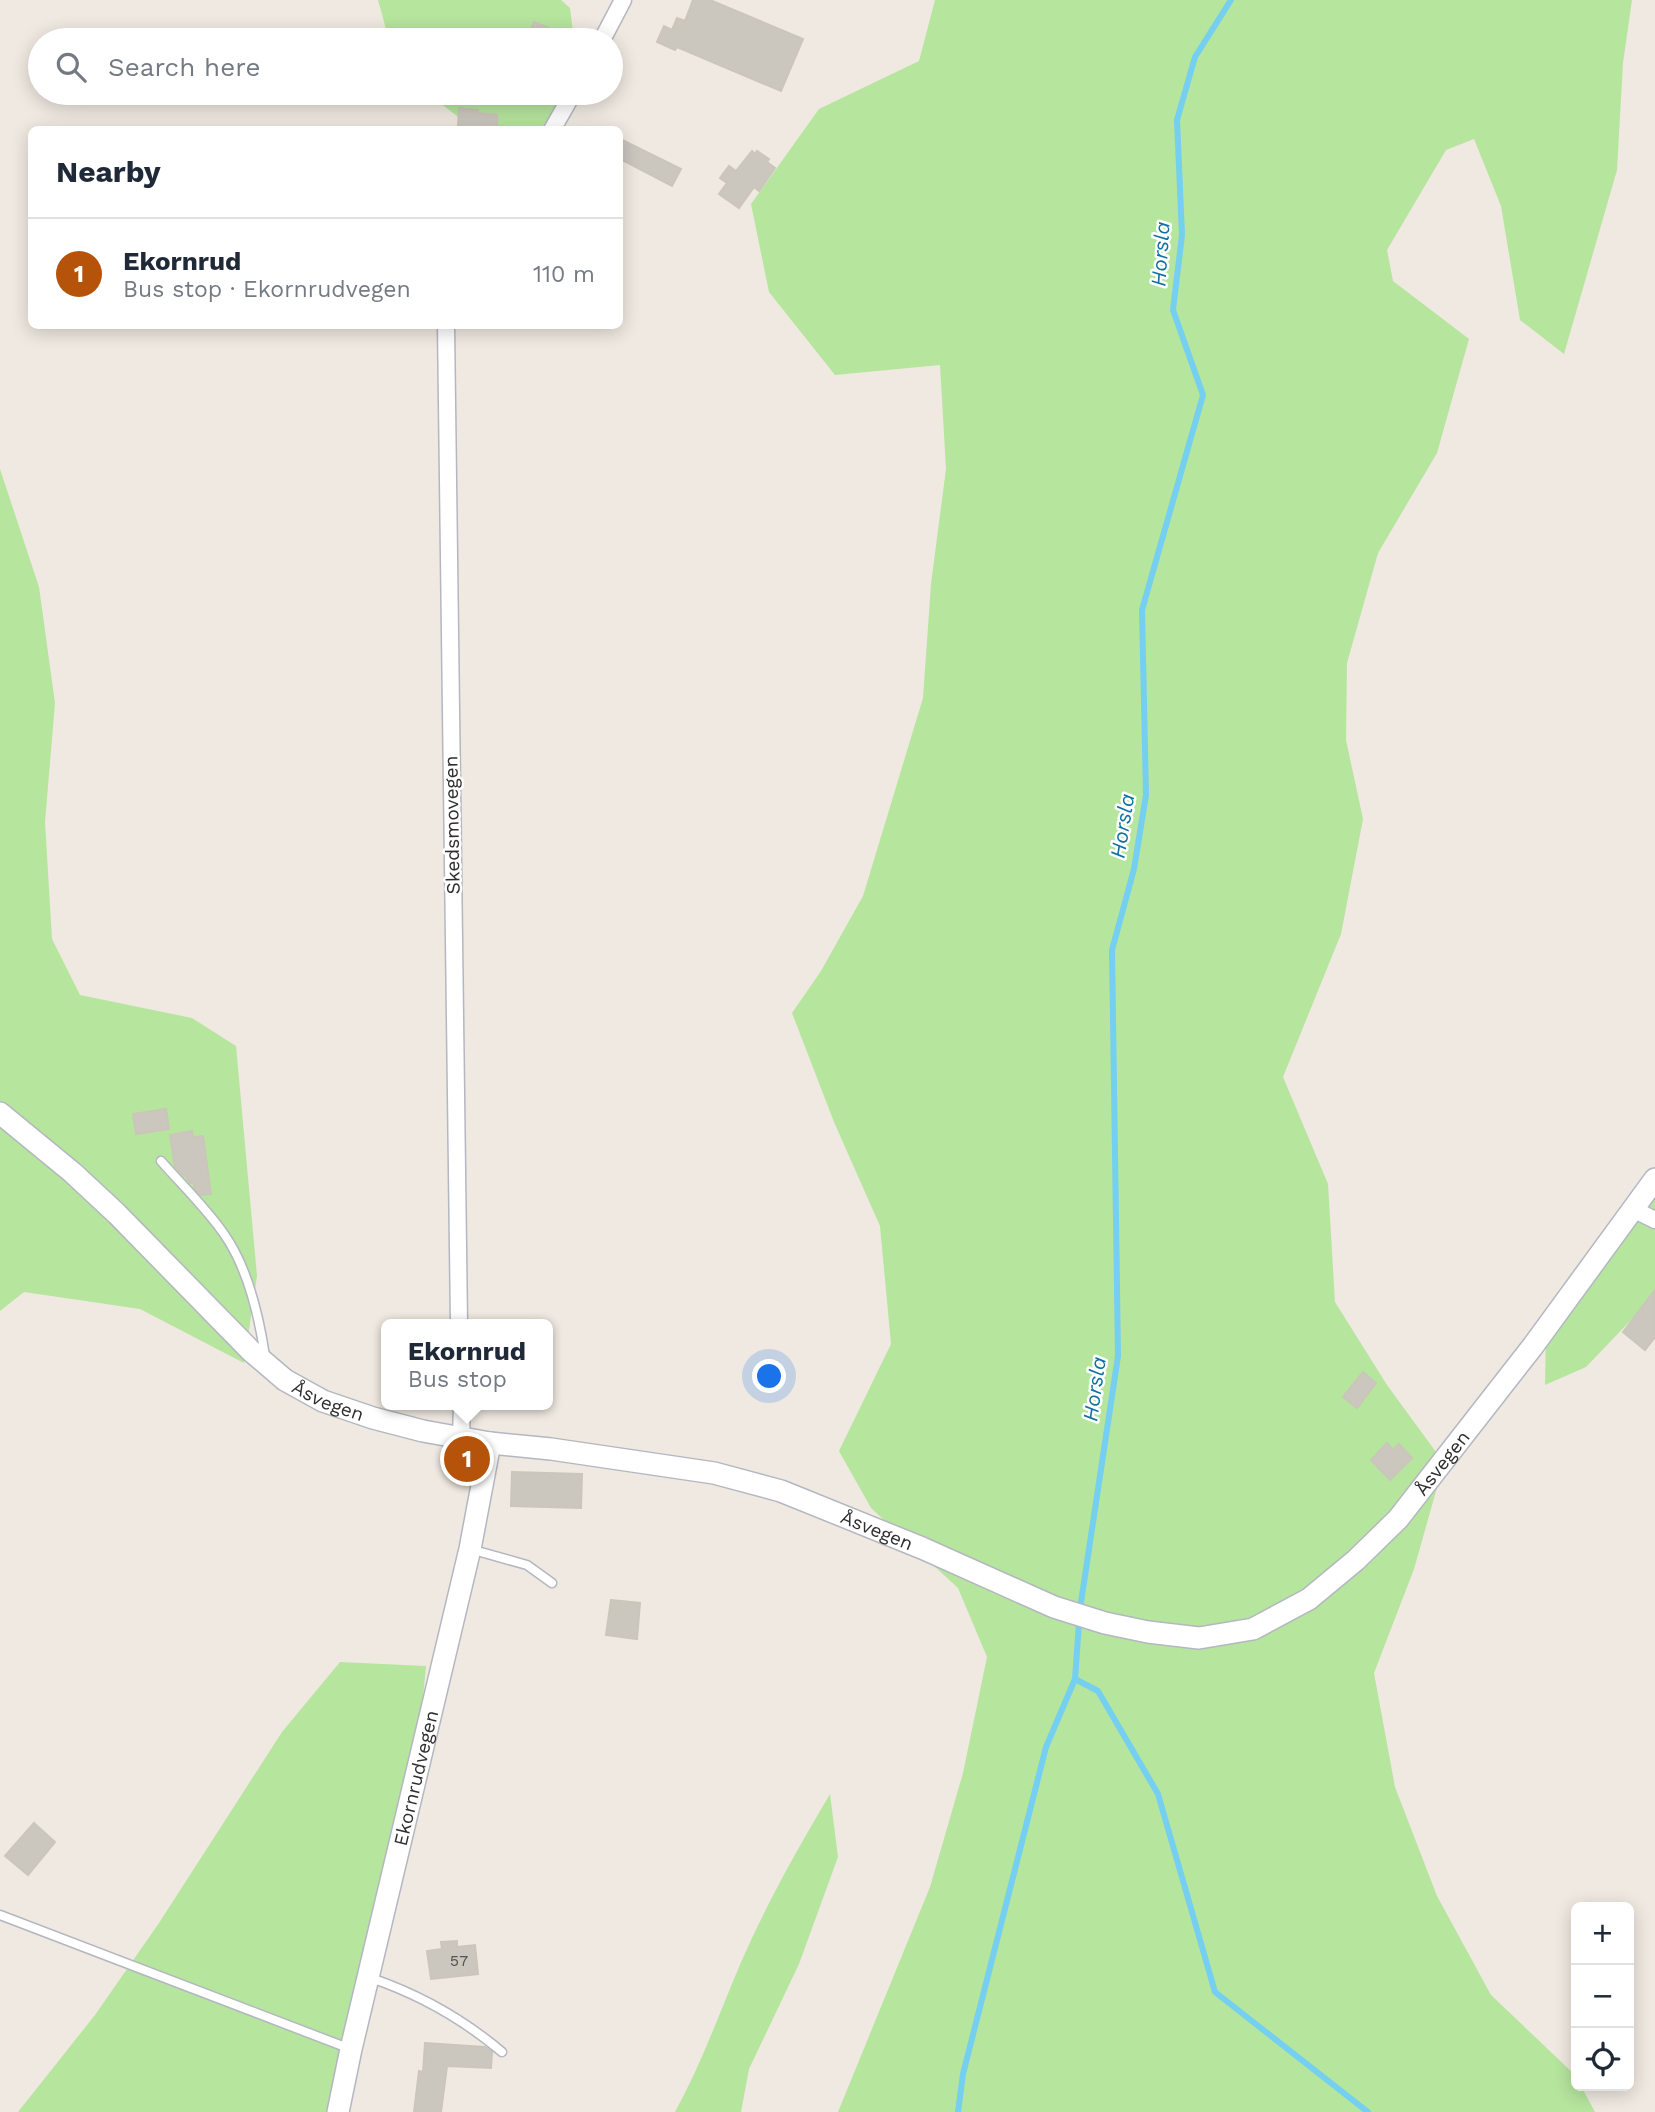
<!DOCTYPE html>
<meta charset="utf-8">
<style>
:root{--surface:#fff;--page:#f2f2f3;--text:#1f2937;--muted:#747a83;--line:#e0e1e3;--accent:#b45309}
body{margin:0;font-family:"Work Sans",sans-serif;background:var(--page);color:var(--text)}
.controls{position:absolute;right:21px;bottom:21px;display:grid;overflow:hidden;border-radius:10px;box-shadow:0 4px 18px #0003}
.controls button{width:63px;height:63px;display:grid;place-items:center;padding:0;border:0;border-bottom:2px solid var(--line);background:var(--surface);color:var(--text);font:35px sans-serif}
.you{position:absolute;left:770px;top:1377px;width:24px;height:24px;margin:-18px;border:5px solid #fff;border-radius:50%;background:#1a73e8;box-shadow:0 0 0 10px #1a73e833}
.badge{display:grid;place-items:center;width:46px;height:46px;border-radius:50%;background:var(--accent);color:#fff;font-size:23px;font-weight:700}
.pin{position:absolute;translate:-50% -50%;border:4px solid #fff;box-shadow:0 2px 7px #0006}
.popup{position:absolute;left:381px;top:1319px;width:172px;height:91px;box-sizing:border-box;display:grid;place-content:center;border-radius:10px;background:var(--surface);filter:drop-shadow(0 2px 5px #0005);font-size:23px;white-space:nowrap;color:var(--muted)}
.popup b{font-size:26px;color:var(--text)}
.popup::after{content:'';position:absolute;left:50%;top:100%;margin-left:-14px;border:14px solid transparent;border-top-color:var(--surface)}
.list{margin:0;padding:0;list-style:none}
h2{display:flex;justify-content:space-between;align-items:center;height:91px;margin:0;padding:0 28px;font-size:30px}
h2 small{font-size:23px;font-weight:400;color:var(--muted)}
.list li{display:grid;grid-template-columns:46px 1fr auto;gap:21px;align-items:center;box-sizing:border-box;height:112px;padding:0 28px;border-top:2px solid var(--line)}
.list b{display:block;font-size:26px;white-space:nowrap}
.list p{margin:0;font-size:23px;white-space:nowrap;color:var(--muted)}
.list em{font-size:23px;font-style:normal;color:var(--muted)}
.icon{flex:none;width:38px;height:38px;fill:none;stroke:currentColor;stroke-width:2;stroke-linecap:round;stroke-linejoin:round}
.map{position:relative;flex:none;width:1655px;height:2112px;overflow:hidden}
.search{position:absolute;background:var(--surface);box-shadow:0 4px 18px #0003;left:28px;top:28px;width:595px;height:77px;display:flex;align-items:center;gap:18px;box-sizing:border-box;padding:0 24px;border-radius:38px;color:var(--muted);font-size:26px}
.panel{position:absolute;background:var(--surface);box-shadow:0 4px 18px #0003;left:28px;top:126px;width:595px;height:203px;border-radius:10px}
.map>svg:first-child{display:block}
.green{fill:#b6e59e}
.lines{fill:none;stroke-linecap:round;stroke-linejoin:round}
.stream{stroke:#75cff0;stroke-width:6}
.building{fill:#cbc7bf;stroke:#cbc5ba;stroke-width:2}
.service-casing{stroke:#b4b7c1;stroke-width:11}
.minor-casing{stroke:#b4b7c1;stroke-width:19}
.secondary-casing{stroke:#b4b7c1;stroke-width:24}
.service{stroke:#fff;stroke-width:8}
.minor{stroke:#fff;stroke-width:16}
.secondary{stroke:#fff;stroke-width:21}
.labels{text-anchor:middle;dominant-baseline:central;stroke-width:5;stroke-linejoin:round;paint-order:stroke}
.number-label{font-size:16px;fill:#555452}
.street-label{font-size:19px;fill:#2e2e2e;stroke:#fff}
.water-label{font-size:21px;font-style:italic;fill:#0d6fa3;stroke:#fff}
</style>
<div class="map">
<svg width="1655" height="2112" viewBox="0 0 1655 2112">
<rect width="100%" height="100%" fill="#efe9e1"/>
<!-- green -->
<g class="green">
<path d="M378,0H561L570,8L574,40H389Z"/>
<path d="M935,0H1632L1623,63L1617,170L1564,354L1520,320L1501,206L1474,139L1446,150L1387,250L1393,281L1469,339L1437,453L1378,553L1347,663L1346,740L1363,819L1341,934L1283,1077L1328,1184L1335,1302L1387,1385L1444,1463L1414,1569L1374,1673L1395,1787L1437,1896L1491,1995L1576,2076V2086H1581L1595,2112H838L930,1887L963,1773L987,1657L958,1588L871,1508L839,1451L891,1344L880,1226L834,1122L792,1013L821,971L863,896L923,698L931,584L946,469L940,365L835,375L769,292L751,204L819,109L919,61Z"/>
<path d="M427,93H567L540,130L474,129Z"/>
<path d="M0,469L39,587L55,703L45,822L52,939L80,995L192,1018L236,1046L257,1276L244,1363L140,1309L24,1292L0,1311Z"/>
<path d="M1655,1183V1295L1586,1367L1545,1385L1546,1334Z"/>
<path d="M340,1662L426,1666L415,1782L343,2112H18L95,2015L159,1923L282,1732Z"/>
<path d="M830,1794L838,1857L799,1964L749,2069L741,2112H675C702,2063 720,2011 742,1960C767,1903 798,1848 830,1794Z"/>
</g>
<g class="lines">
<!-- stream -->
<g class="stream">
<path d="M1075,1679L1098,1691L1158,1794L1215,1992L1368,2112"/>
<path d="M958,2112L963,2074L1046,1747L1075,1679L1080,1609L1118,1356L1112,950L1134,869L1146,795L1142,610L1203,395L1173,310L1182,235L1177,120L1195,57L1231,0"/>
</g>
</g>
<!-- building -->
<g class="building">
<path d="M693,0H710L803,39L781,91L677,47L675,50L657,42L664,26L672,30L677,18L685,21Z"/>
<path d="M534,22L578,40H527Z"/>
<path d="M459,108L478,110L477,113L497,115V130L458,127Z"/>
<path d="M620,139L681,169L672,186L620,159Z"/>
<path d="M752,151L755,154L757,151L769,159L767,162L775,168L759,191L754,187L739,208L719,194L727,183L720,178L729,166L736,171Z"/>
<path d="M166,1109L169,1129L136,1134L133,1114Z"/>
<path d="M192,1131L193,1137L203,1136L211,1194L201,1195L194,1188V1182L190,1183L186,1176H184L175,1167L170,1135Z"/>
<path d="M1655,1290V1337L1645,1350L1623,1332Z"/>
<path d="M1363,1372L1376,1383L1357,1408L1343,1397Z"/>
<path d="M1387,1443L1393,1450L1399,1444L1412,1458L1390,1480L1371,1460Z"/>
<path d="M512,1472L582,1474L581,1508L511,1506Z"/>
<path d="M611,1600L640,1603L637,1639L606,1635Z"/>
<path d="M34,1823L55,1842L28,1875L5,1856Z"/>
<path d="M457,1941V1947L475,1945L478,1974L431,1979L427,1951L442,1949L441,1942Z"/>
<path d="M425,2043L485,2047L492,2052L491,2068L447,2066L441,2112H414L419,2071L423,2072Z"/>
</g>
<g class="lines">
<defs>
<g id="service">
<path d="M161,1161C182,1185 206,1208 224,1234C248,1268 259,1316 265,1356"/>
<path d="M470,1549L527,1565L552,1583"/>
<path d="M0,1915L348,2048"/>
<path d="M371,1978C418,1994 464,2020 502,2052"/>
</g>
<g id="minor">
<path d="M602,40L623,0"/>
<path d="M552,130L573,93"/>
<path d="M446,326L459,1324"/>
<path d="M1633,1209L1655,1220"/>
<path d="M461,1438L462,1405"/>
</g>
<g id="secondary">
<path id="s1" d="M0,1113L73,1173L117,1214L251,1351L285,1380L323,1401L373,1418L423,1431L490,1443L551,1449L714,1473L781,1491L922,1548L1054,1607L1105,1623L1148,1632L1199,1638L1253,1629L1309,1599L1356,1560L1398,1519L1533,1346L1655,1179"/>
<path id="s2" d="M338,2112L351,2049L470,1549L490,1443"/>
</g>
</defs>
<!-- service casing -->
<use href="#service" class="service-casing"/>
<!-- minor casing -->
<use href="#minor" class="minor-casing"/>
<!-- secondary casing -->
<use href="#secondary" class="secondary-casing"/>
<!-- service -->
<use href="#service" class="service"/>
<!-- minor -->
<use href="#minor" class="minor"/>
<!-- secondary -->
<use href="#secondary" class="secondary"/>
</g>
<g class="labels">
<!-- number labels -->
<g class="number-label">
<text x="459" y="1960">57</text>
</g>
<!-- street labels -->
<g class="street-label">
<text transform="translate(452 825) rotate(-91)">Skedsmovegen</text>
<text stroke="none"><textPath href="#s1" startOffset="439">Åsvegen</textPath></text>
<text stroke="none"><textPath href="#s1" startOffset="1657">Åsvegen</textPath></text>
<text stroke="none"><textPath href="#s1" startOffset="1006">Åsvegen</textPath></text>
<text stroke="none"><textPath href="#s2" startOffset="343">Ekornrudvegen</textPath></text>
</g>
<!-- water labels -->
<g class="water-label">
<text transform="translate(1160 254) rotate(-86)">Horsla</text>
<text transform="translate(1122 826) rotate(-81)">Horsla</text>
<text transform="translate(1094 1389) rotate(-82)">Horsla</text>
</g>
</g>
</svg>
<div class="controls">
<button>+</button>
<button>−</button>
<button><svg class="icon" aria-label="locate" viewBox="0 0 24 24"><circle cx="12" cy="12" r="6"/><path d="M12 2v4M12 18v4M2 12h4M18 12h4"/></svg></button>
</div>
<div class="you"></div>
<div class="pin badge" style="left:467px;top:1459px">1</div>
<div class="popup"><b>Ekornrud</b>Bus stop</div>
<div class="search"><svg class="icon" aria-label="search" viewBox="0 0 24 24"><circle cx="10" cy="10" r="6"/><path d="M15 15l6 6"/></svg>Search here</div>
<section class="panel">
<h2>Nearby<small></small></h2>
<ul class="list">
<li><span class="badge">1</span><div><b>Ekornrud</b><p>Bus stop · Ekornrudvegen</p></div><em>110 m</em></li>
</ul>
</section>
</div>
